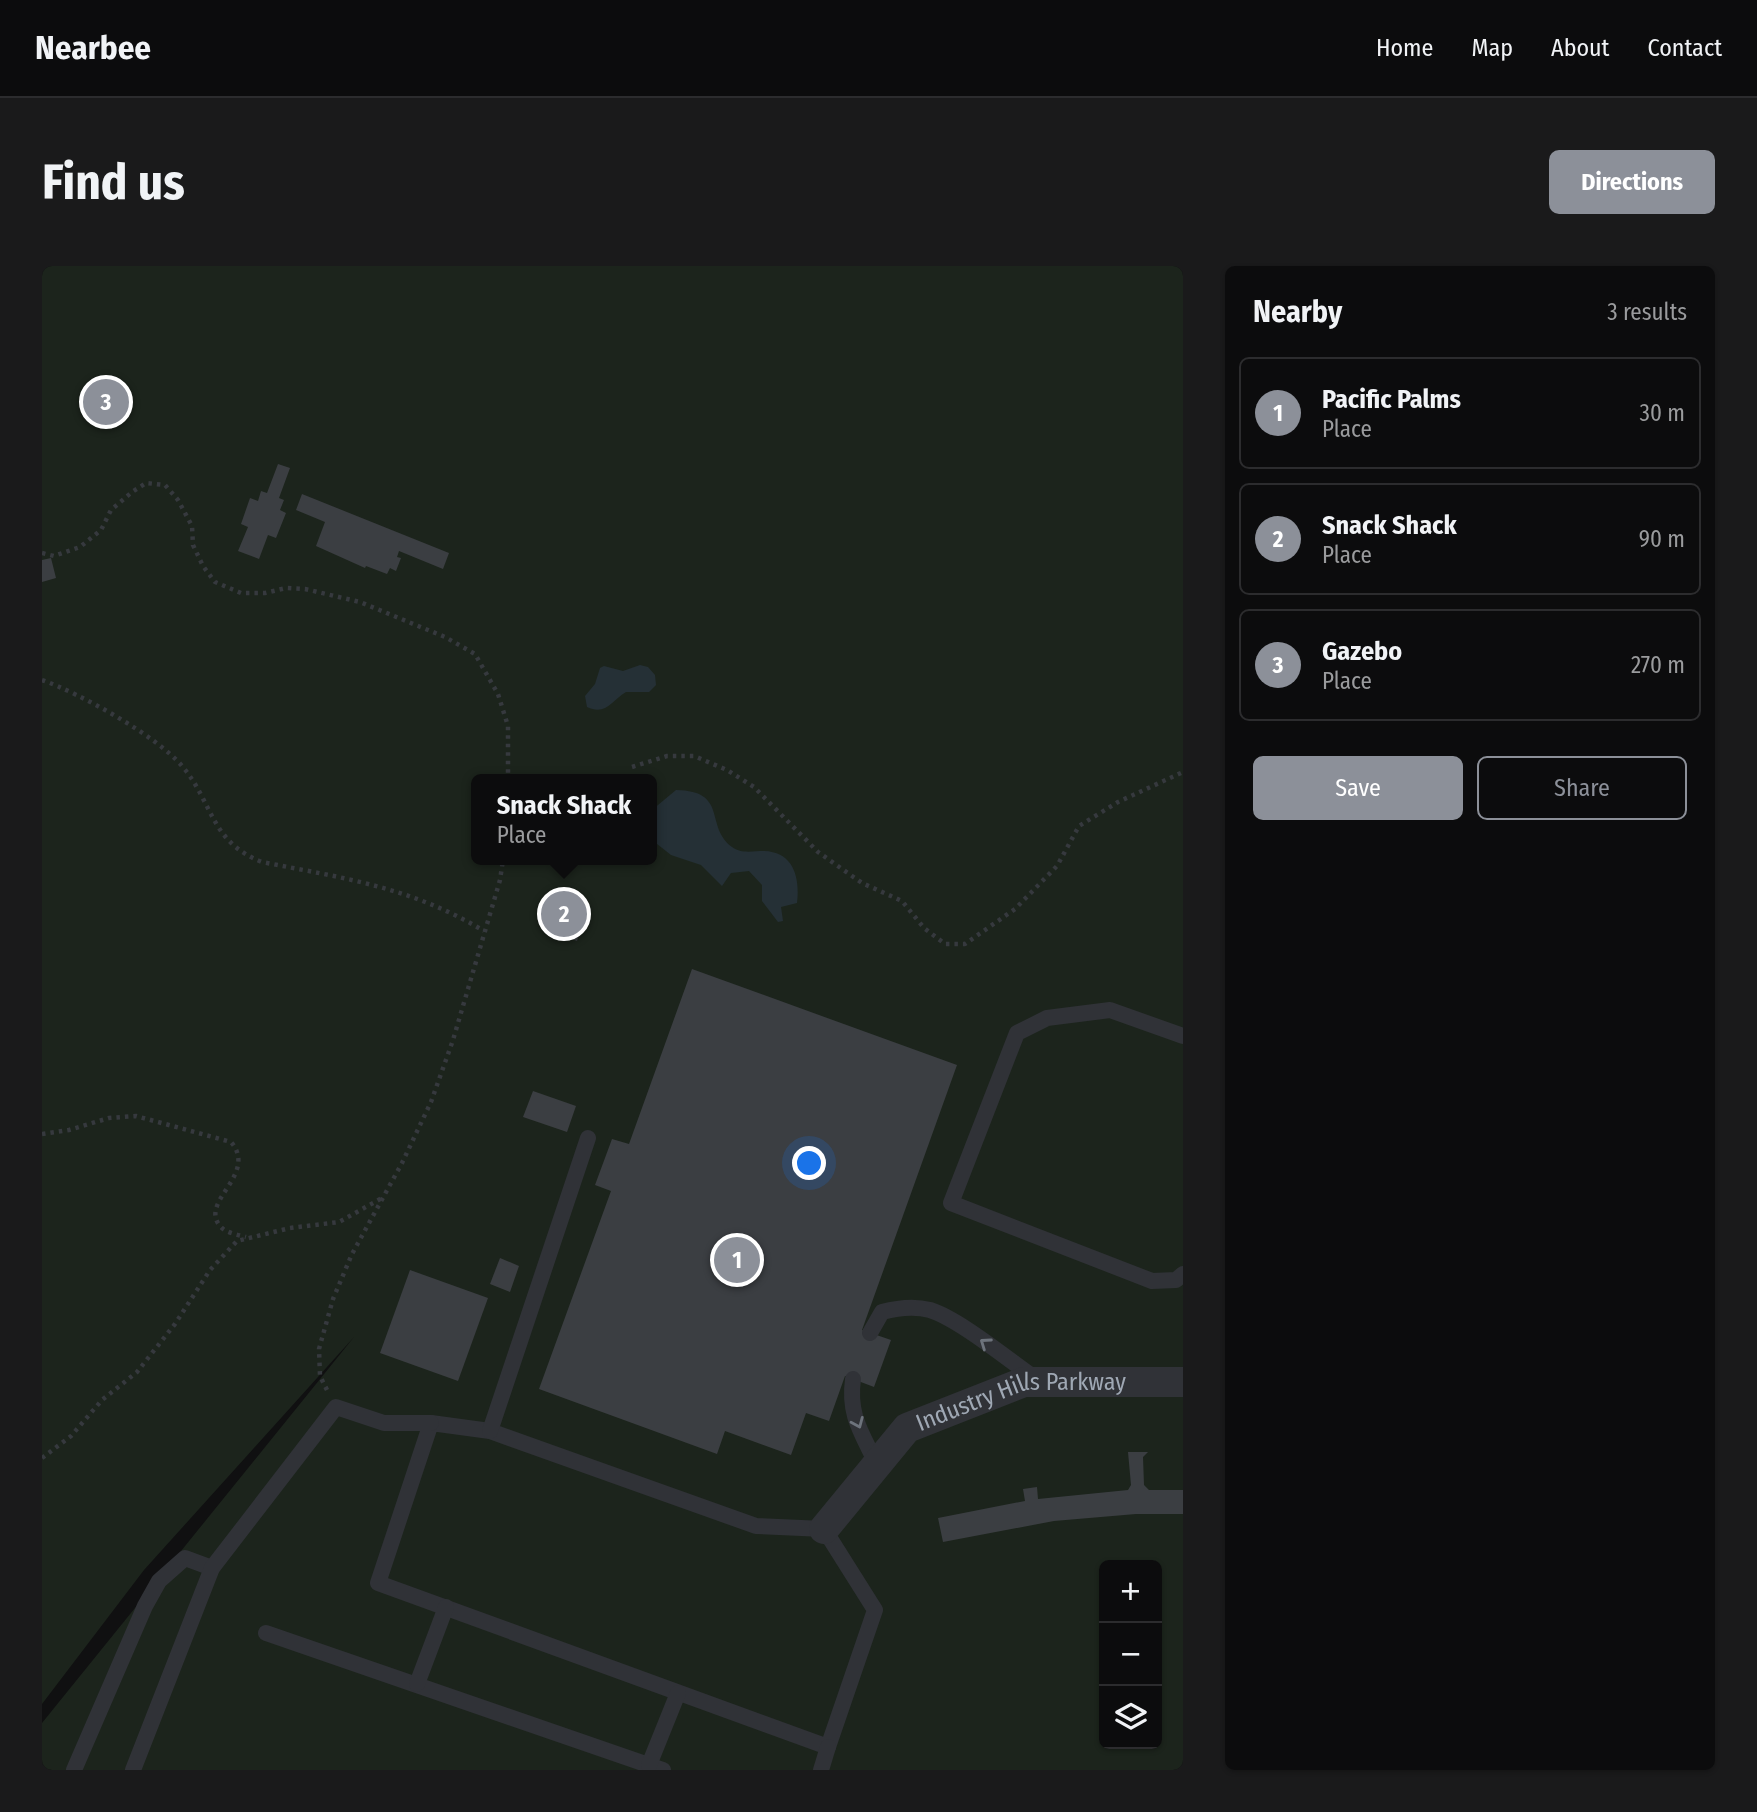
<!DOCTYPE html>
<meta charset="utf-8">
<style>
:root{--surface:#0c0c0d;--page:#1a1a1b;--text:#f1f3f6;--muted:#9a9b9d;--line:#2c2c2e;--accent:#8c9099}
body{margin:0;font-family:"Fira Sans Condensed",sans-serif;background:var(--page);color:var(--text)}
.controls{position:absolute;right:21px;bottom:21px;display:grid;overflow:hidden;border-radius:10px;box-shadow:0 2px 5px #0004}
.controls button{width:63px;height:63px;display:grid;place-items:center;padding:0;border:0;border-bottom:2px solid var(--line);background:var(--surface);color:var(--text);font:35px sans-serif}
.you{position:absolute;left:768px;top:898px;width:24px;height:24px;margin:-18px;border:5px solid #fff;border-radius:50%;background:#1a73e8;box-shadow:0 0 0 10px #1a73e833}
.badge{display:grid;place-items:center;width:46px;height:46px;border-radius:50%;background:var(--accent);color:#fff;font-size:23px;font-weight:700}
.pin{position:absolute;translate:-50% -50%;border:4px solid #fff;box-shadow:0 2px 7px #0006}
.popup{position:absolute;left:429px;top:508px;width:186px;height:91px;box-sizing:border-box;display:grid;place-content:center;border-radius:10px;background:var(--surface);filter:drop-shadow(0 2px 5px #0005);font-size:23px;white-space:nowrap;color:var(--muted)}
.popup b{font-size:26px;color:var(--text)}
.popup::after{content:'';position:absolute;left:50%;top:100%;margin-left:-14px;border:14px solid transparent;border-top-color:var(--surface)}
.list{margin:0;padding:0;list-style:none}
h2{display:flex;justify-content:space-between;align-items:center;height:91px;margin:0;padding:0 28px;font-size:30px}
h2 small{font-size:23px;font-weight:400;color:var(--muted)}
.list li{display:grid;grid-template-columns:46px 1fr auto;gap:21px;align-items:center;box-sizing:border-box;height:112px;margin:0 14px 14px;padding:0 14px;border:2px solid var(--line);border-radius:10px}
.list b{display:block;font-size:26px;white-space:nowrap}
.list p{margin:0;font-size:23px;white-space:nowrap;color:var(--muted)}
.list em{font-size:23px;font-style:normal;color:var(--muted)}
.actions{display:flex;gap:14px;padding:21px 28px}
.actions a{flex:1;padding:16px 0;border:2px solid var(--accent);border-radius:10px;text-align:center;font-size:24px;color:var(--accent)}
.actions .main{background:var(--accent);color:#fff}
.icon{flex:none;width:38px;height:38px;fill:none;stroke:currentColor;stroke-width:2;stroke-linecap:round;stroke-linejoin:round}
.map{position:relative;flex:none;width:1141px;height:1504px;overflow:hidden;border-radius:10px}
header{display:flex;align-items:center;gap:42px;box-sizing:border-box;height:98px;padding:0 35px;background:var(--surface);border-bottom:2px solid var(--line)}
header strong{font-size:33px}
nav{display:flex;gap:38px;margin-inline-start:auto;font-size:24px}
.intro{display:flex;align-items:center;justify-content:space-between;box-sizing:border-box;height:168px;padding:0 42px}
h1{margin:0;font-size:49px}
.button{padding:18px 32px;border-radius:10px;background:var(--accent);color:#fff;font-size:24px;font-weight:700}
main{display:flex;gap:42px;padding:0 42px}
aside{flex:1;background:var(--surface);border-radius:10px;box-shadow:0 2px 5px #0004}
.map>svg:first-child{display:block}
.green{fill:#1c241c;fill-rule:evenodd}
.water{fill:#253036}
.building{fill:#3b3e42}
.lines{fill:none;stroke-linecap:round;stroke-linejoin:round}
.path{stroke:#36393e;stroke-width:4.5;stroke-dasharray:3.5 5;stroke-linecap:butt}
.service{stroke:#303237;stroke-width:16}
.minor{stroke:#303237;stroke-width:30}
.oneway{stroke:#6d737c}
.labels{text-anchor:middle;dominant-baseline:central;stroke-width:5;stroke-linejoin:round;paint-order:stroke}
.street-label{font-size:24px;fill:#9fa8b4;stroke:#0b0b0c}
</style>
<header>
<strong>Nearbee</strong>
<nav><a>Home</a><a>Map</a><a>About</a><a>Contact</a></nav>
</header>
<div class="intro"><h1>Find us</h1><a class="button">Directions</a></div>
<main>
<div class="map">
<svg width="1141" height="1504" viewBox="0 0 1141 1504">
<rect width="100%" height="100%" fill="#101011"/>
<!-- green -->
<path class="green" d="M0,0H1141V1504H0V1457L312,1071L102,1304L0,1438ZM434,513H610V594H434ZM1062,1299H1115V1478H1062Z"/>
<!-- water -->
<g class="water">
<path d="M598,399L606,401L613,409L614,419L607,426H584C569,435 564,450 545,441L543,430L553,418L558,402L562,400L581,405Z"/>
<path d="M634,524C687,525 662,560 690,581C699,588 711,585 722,585C752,586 758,612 755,637L739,641L741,655L736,656L720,635V619L707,605L689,607L680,620L659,599L629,589L610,574V544Z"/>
</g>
<!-- building -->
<g class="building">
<circle cx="64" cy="136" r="9"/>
<path d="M236,198L248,202L237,232L242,234L238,244L244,247L234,272L226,269L217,293L196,285L206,261L199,258L208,232L216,235L219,225L225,227Z"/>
<path d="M260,228L407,287L401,303L357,285L355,291L359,292L354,305L348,302L345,308L324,300L323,302L274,280L283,256L254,244Z"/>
<path d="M9,292L14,312L0,316V294Z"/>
<path d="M512,633L532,638L531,640L541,656L535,675L502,663Z"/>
<path d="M650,703L915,799L820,1064L849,1074L832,1121L803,1110L787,1155L764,1147L749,1189L683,1165L675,1188L497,1123L569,925L553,919L570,873L587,878Z"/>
<path d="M491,825L534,840L525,866L481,851Z"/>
<path d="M458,992L477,1000L468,1026L448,1018Z"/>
<path d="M368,1004L446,1032L416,1115L338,1087Z"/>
<path d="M1086,1186H1106L1101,1191L1102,1219L1107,1224H1141V1248H1094L1012,1255L901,1276L896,1252L983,1235L981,1223L995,1221L996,1233L1086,1224L1089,1219Z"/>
</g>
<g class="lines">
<!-- path -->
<g class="path">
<path d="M0,287L12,290L38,281L59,264L69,244L90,226L104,217L123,219L136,234L150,260L151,279L161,300L173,316L199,327H223L244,322L263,323L318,336L403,371L433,388L456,428L466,460V513"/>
<path d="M0,414C37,427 115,470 140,500C171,536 168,576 220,596C301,612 369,621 442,665"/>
<path d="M590,501L625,490H652L685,504L712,521L776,586L820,617L860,635L882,662L903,678H923L973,643L1015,600L1037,560L1076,536L1141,506"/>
<path d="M0,868L27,864L67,852L94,850L189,876C217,909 155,936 179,961C184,967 197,969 204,971"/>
<path d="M285,1124L278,1110L277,1083L291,1033L310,988L360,897L389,836L411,774L458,614L461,594"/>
<path d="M0,1192L29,1170L60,1134L95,1106L133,1058L168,1004L195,975L248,962L297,956L340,932"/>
</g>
<!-- service -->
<g class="service">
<path d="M1141,770L1068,744L1005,752L975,767L909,937L1110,1015L1134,1014L1141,1008"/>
<path d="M828,1067L840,1046C855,1042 873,1040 888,1044C917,1053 968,1095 994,1113"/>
<path d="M811,1113C806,1150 820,1167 835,1199"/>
<path d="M389,1157L448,1165L714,1260L782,1263L833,1344L786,1481L336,1317Z"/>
<path d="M448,1165L546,872"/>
<path d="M224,1367L621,1504"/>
<path d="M375,1418L404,1341"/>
<path d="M607,1499L636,1427"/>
<path d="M32,1504L103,1340L117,1315L143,1292L170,1302"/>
<path d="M91,1504L170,1302L294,1141L342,1157H389"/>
<path d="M779,1504L786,1481"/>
</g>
<!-- minor -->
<path class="minor" id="s1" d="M782,1263L865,1162L982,1116H1141"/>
</g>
<!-- one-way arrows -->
<defs><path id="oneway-chevron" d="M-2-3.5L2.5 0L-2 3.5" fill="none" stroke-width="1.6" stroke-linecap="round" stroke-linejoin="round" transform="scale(1.75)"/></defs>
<g class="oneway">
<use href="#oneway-chevron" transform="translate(943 1077) rotate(-145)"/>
<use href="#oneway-chevron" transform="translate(816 1157) rotate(67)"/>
</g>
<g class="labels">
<!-- street labels -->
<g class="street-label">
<text stroke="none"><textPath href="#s1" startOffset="250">Industry Hills Parkway</textPath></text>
</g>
</g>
</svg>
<div class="controls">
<button>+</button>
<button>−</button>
<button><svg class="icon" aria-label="layers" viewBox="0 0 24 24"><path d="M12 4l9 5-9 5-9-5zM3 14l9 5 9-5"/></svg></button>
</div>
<div class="you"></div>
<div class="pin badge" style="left:695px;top:994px">1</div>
<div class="pin badge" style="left:522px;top:648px">2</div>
<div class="popup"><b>Snack Shack</b>Place</div>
<div class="pin badge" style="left:64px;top:136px">3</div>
</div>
<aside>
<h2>Nearby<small>3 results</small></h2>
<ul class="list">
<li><span class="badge">1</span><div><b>Pacific Palms</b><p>Place</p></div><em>30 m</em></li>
<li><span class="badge">2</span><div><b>Snack Shack</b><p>Place</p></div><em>90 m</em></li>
<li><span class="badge">3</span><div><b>Gazebo</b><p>Place</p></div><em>270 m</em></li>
</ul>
<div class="actions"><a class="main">Save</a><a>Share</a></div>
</aside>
</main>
